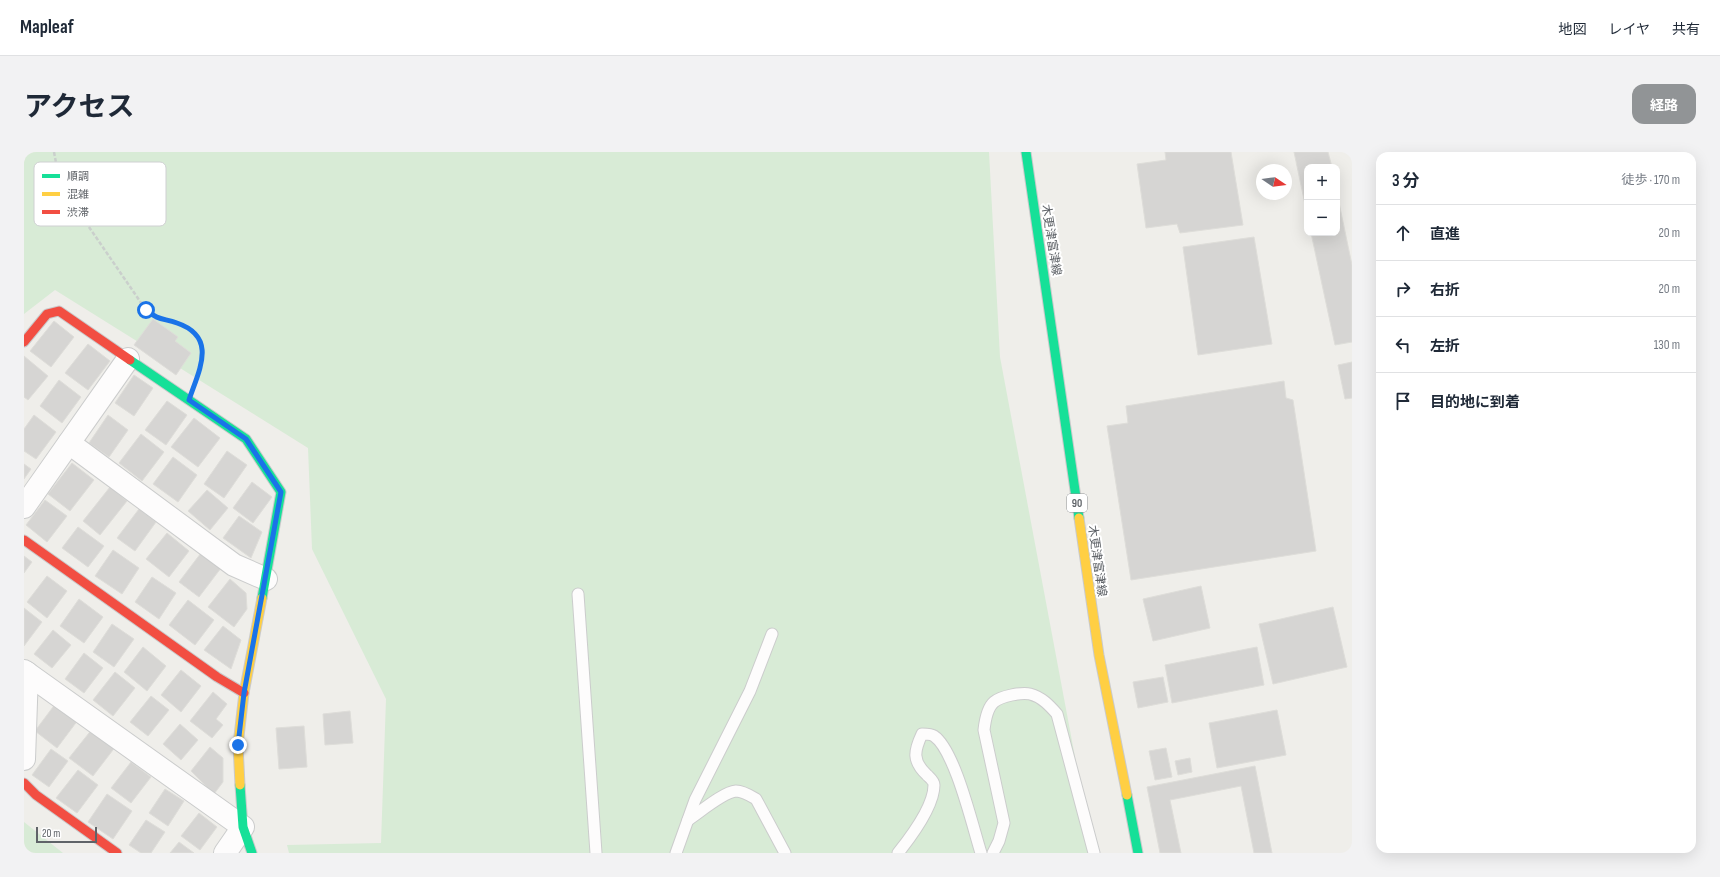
<!DOCTYPE html>
<html lang="ja">
<meta charset="utf-8">
<style>
:root{--surface:#fff;--page:#f2f2f3;--text:#1f2937;--muted:#747a83;--line:#e0e1e3;--accent:#919496}
body{margin:0;font-family:"Sofia Sans Condensed","Noto Sans JP",sans-serif;background:var(--page);color:var(--text)}
.controls{position:absolute;right:12px;top:12px;display:grid;overflow:hidden;border-radius:8px;box-shadow:0 4px 16px #0002}
.controls button{width:36px;height:36px;display:grid;place-items:center;padding:0;border:0;border-bottom:1px solid var(--line);background:var(--surface);color:var(--text);font:20px sans-serif}
.compass{position:absolute;left:1232px;top:12px;width:36px;height:36px;border-radius:50%;background:var(--surface);box-shadow:0 4px 16px #0002;rotate:103deg}
.scale{position:absolute;left:12px;bottom:10px;width:61px;box-sizing:border-box;padding-left:4px;border:2px solid #5f6368;border-top:0;font-size:11px;line-height:14px;white-space:nowrap;color:#5f6368;-webkit-text-stroke:3px #fff;paint-order:stroke}
.stop{position:absolute;width:12px;height:12px;margin:-9px;border:3px solid #1a73e8;border-radius:50%;background:#fff}
.stop.end{background:#1a73e8;border-color:#fff;box-shadow:0 1px 4px #0008}
.list{margin:0;padding:0;list-style:none}
h2{display:flex;justify-content:space-between;align-items:center;height:52px;margin:0;padding:0 16px;font-size:17px}
h2 small{font-size:13px;font-weight:400;color:var(--muted)}
.list li{display:grid;grid-template-columns:26px 1fr auto;gap:12px;align-items:center;box-sizing:border-box;height:56px;padding:0 16px;border-top:1px solid var(--line)}
.list b{display:block;font-size:15px;white-space:nowrap}
.list em{font-size:13px;font-style:normal;color:var(--muted)}
.icon{flex:none;width:22px;height:22px;fill:none;stroke:currentColor;stroke-width:2;stroke-linecap:round;stroke-linejoin:round}
.map{position:relative;flex:none;width:1328px;height:701px;overflow:hidden;border-radius:12px}
header{display:flex;align-items:center;gap:24px;box-sizing:border-box;height:56px;padding:0 20px;background:var(--surface);border-bottom:1px solid var(--line)}
header strong{font-size:19px}
nav{display:flex;gap:22px;margin-inline-start:auto;font-size:14px}
.intro{display:flex;align-items:center;justify-content:space-between;box-sizing:border-box;height:96px;padding:0 24px}
h1{margin:0;font-size:28px}
.button{padding:10px 18px;border-radius:12px;background:var(--accent);color:#fff;font-size:14px;font-weight:700}
main{display:flex;gap:24px;padding:0 24px}
aside{flex:1;background:var(--surface);border-radius:12px;box-shadow:0 4px 16px #0002}
.map>svg:first-child{display:block}
.green{fill:#d8ebd6}
.building{fill:#d6d5d3;stroke:#deddd9}
.lines{fill:none;stroke-linecap:round;stroke-linejoin:round}
.lane-casing{stroke:#cbcccc;stroke-width:13}
.street-casing{stroke:#cbcccc;stroke-width:24}
.fast-casing{stroke:#cacacb;stroke-width:11}
.slow-casing{stroke:#cacacb;stroke-width:11}
.jam-casing{stroke:#cacacb;stroke-width:11}
.path{stroke:#cacfcc;stroke-width:2.5;stroke-dasharray:4 2;stroke-linecap:butt}
.lane{stroke:#fdfcfc;stroke-width:11}
.street{stroke:#fdfcfc;stroke-width:22}
.fast{stroke:#16e098;stroke-width:9}
.slow{stroke:#ffcf43;stroke-width:9}
.jam{stroke:#f24e42;stroke-width:9}
.route{stroke:#1a73e8;stroke-width:5}
.labels{text-anchor:middle;dominant-baseline:central;stroke-width:4;stroke-linejoin:round;paint-order:stroke}
.shield{fill:#fff;stroke:#8f9295;stroke-width:1}
.shield-label{font-size:11px;font-weight:bold;fill:#5f6368}
.street-label{font-size:12px;fill:#5f6368;stroke:#fff}
.key{fill:#fff;stroke:#cfd0d2;stroke-width:1}
.key-label{font-size:11px;fill:#5f6368}
</style>
<header>
<strong>Mapleaf</strong>
<nav><a>地図</a><a>レイヤ</a><a>共有</a></nav>
</header>
<div class="intro"><h1>アクセス</h1><a class="button">経路</a></div>
<main>
<div class="map">
<svg width="1328" height="701" viewBox="0 0 1328 701">
<rect width="100%" height="100%" fill="#efeeea"/>
<!-- green -->
<g class="green">
<path d="M0,0H965L976,205L1069,701H265L263,693L357,691L362,547L288,397L284,296L31,138L0,162Z"/>
<path d="M0,670L39,701H0Z"/>
</g>
<!-- building -->
<g class="building">
<path d="M1141,0H1207L1219,73L1156,81L1153,72L1122,76L1113,12L1142,8Z"/>
<path d="M1270,0H1304L1308,15H1283V62Z"/>
<path d="M1313,41L1328,113V190L1311,193L1287,81H1313Z"/>
<path d="M1230,85L1248,192L1174,203L1159,95Z"/>
<path d="M129,167L154,185L151,189L167,201L152,223L110,193Z"/>
<path d="M30,169L50,185L27,215L6,199Z"/>
<path d="M64,192L86,209L64,238L41,221Z"/>
<path d="M0,204L24,224L4,248L0,245Z"/>
<path d="M1328,210V246L1321,247L1314,213Z"/>
<path d="M110,223L129,236L110,264L91,251Z"/>
<path d="M35,228L57,245L38,271L16,254Z"/>
<path d="M1260,229L1262,246L1269,248L1292,399L1107,428L1083,274L1104,271L1102,254Z"/>
<path d="M143,249L163,263L142,293L121,278Z"/>
<path d="M10,263L32,280L12,307L0,299V277Z"/>
<path d="M84,263L104,278L85,305L65,291Z"/>
<path d="M170,266L196,286L174,315L147,295Z"/>
<path d="M117,282L140,300L118,329L95,311Z"/>
<path d="M203,299L223,313L200,346L180,332Z"/>
<path d="M149,305L173,323L154,350L129,332Z"/>
<path d="M48,311L70,328L46,359L24,342Z"/>
<path d="M0,312L7,317L0,327Z"/>
<path d="M228,330L248,345L229,371L209,356Z"/>
<path d="M86,335L103,349L76,383L59,369Z"/>
<path d="M183,338L204,356L186,378L164,359Z"/>
<path d="M21,348L43,364L23,390L2,373Z"/>
<path d="M115,357L132,370L111,399L93,386Z"/>
<path d="M215,364L238,380L227,406L199,386Z"/>
<path d="M54,375L80,394L64,415L38,396Z"/>
<path d="M143,381L165,399L145,425L122,407Z"/>
<path d="M89,398L115,416L98,442L71,424Z"/>
<path d="M177,401L197,416L175,445L155,430Z"/>
<path d="M0,404L8,410L0,421Z"/>
<path d="M23,424L43,439L23,466L3,450Z"/>
<path d="M128,425L152,441L135,467L111,450Z"/>
<path d="M206,427L222,441L223,457L210,475L184,455Z"/>
<path d="M1177,434L1186,476L1129,489L1119,447Z"/>
<path d="M55,447L79,465L60,491L36,474Z"/>
<path d="M164,448L190,468L171,493L145,473Z"/>
<path d="M1309,455L1323,515L1249,532L1235,472Z"/>
<path d="M0,456L18,470L0,494Z"/>
<path d="M88,472L110,487L90,515L69,500Z"/>
<path d="M199,474L217,488L207,517L180,498Z"/>
<path d="M29,478L47,493L28,516L10,502Z"/>
<path d="M119,495L142,514L123,539L100,520Z"/>
<path d="M1233,495L1240,533L1148,551L1141,513Z"/>
<path d="M60,501L79,516L60,541L41,527Z"/>
<path d="M157,518L177,534L157,560L137,543Z"/>
<path d="M91,520L111,536L89,564L69,548Z"/>
<path d="M1139,525L1144,550L1114,556L1109,530Z"/>
<path d="M189,540L203,552L192,567L199,573L188,586L166,569Z"/>
<path d="M127,544L145,558L124,584L106,570Z"/>
<path d="M32,551L54,568L33,596L11,579Z"/>
<path d="M1253,558L1262,603L1193,616L1185,571Z"/>
<path d="M326,559L329,591L301,593L299,562Z"/>
<path d="M156,572L174,588L157,608L139,592Z"/>
<path d="M280,574L283,615L255,617L252,576Z"/>
<path d="M69,576L92,594L69,624L45,606Z"/>
<path d="M186,595L199,606V630L190,642L167,619Z"/>
<path d="M1142,596L1148,625L1131,628L1125,599Z"/>
<path d="M27,597L44,609L25,635L8,623Z"/>
<path d="M1166,606L1168,620L1154,623L1151,609Z"/>
<path d="M107,610L127,625L107,651L87,636Z"/>
<path d="M1231,614L1248,701H1230L1217,634L1146,648L1157,701H1136L1123,635Z"/>
<path d="M54,618L74,633L53,661L32,646Z"/>
<path d="M141,637L160,649L144,674L125,661Z"/>
<path d="M83,642L108,659L89,687L64,670Z"/>
<path d="M175,661L193,675L176,698L157,684Z"/>
<path d="M122,668L141,680L127,701H117L105,693Z"/>
<path d="M155,690L170,701H146Z"/>
</g>
<g class="lines">
<defs>
<g id="lane">
<path d="M554,442L572,701"/>
<path d="M664,668C675,661 699,640 712,639C719,639 727,644 732,647L761,701"/>
<path d="M652,701L671,648L726,539L748,482"/>
<path d="M874,701C886,686 910,654 910,633C910,629 906,626 903,623C888,609 890,599 898,582C902,582 907,582 910,584C931,598 949,676 957,701"/>
<path d="M969,701L975,689L980,671L960,578C961,569 963,556 970,550C977,544 998,540 1006,542C1018,545 1026,554 1033,562L1070,701"/>
</g>
<g id="street">
<path d="M45,291L210,413L242,427"/>
<path d="M0,355L104,207"/>
<path d="M0,519L219,675L201,701"/>
<path d="M0,607L3,521"/>
</g>
<g id="fast">
<path d="M1002,0L1055,366"/>
<path d="M106,208L222,287L257,340L238,446"/>
<path d="M216,633L219,675L228,701"/>
<path d="M1103,643L1114,701"/>
</g>
<g id="slow">
<path d="M1055,366L1075,503L1103,643"/>
<path d="M216,633L214,593L220,541L238,446"/>
</g>
<g id="jam">
<path d="M0,190L23,162L35,159L106,208"/>
<path d="M0,388L193,525L220,541"/>
<path d="M0,631L12,643L93,701"/>
</g>
</defs>
<!-- lane casing -->
<use href="#lane" class="lane-casing"/>
<!-- street casing -->
<use href="#street" class="street-casing"/>
<!-- fast casing -->
<use href="#fast" class="fast-casing"/>
<!-- slow casing -->
<use href="#slow" class="slow-casing"/>
<!-- jam casing -->
<use href="#jam" class="jam-casing"/>
<!-- path -->
<path class="path" d="M30,0L33,16L50,43L54,59L122,158C133,168 139,166 151,170C185,180 181,199 172,227"/>
<!-- lane -->
<use href="#lane" class="lane"/>
<!-- street -->
<use href="#street" class="street"/>
<!-- fast -->
<use href="#fast" class="fast"/>
<!-- slow -->
<use href="#slow" class="slow"/>
<!-- jam -->
<use href="#jam" class="jam"/>
</g>
<g class="lines">
<!-- route -->
<path class="route" d="M122,158C135,169 140,166 153,171C194,185 175,218 165,248L222,287L257,340L220,541L214,593"/>
</g>
<g class="labels">
<!-- shield labels -->
<rect class="shield" x="1043" y="342" width="20" height="18" rx="3"/>
<g class="shield-label">
<text x="1053" y="351">90</text>
</g>
<!-- street labels -->
<g class="street-label">
<text transform="translate(1027 88) rotate(81)">木更津富津線</text>
<text transform="translate(1073 409) rotate(82)">木更津富津線</text>
</g>
</g>
<!-- legend -->
<rect x="10" y="10" width="132" height="64" rx="6" class="key"/>
<rect x="18" y="22" width="18" height="4" fill="#16e098"/>
<rect x="18" y="40" width="18" height="4" fill="#ffcf43"/>
<rect x="18" y="58" width="18" height="4" fill="#f24e42"/>
<g class="key-label">
<text x="43" y="28">順調</text>
<text x="43" y="46">混雑</text>
<text x="43" y="64">渋滞</text>
</g>
</svg>
<div class="controls">
<button>+</button>
<button>−</button>
</div>
<svg class="compass" viewBox="-18 -18 36 36"><path d="M0-13l5 13h-10z" fill="#e53935"/><path d="M0 13l5-13h-10z" fill="#747a83"/></svg>
<div class="scale">20 m</div>
<div class="stop" style="left:122px;top:158px"></div>
<div class="stop end" style="left:214px;top:593px"></div>
</div>
<aside>
<h2>3 分<small>徒歩 · 170 m</small></h2>
<ul class="list">
<li><svg class="icon" aria-label="ahead" viewBox="0 0 24 24"><path d="M12 20V5M6 11l6-6 6 6"/></svg><div><b>直進</b></div><em>20 m</em></li>
<li><svg class="icon" aria-label="right" viewBox="0 0 24 24"><path d="M7 20v-9h11M14 6l5 5-5 5"/></svg><div><b>右折</b></div><em>20 m</em></li>
<li><svg class="icon" aria-label="left" viewBox="0 0 24 24"><path d="M17 20v-9H6M10 6l-5 5 5 5"/></svg><div><b>左折</b></div><em>130 m</em></li>
<li><svg class="icon" aria-label="arrive" viewBox="0 0 24 24"><path d="M6 21V4h12l-3 4 3 4H6"/></svg><div><b>目的地に到着</b></div></li>
</ul>
</aside>
</main>
